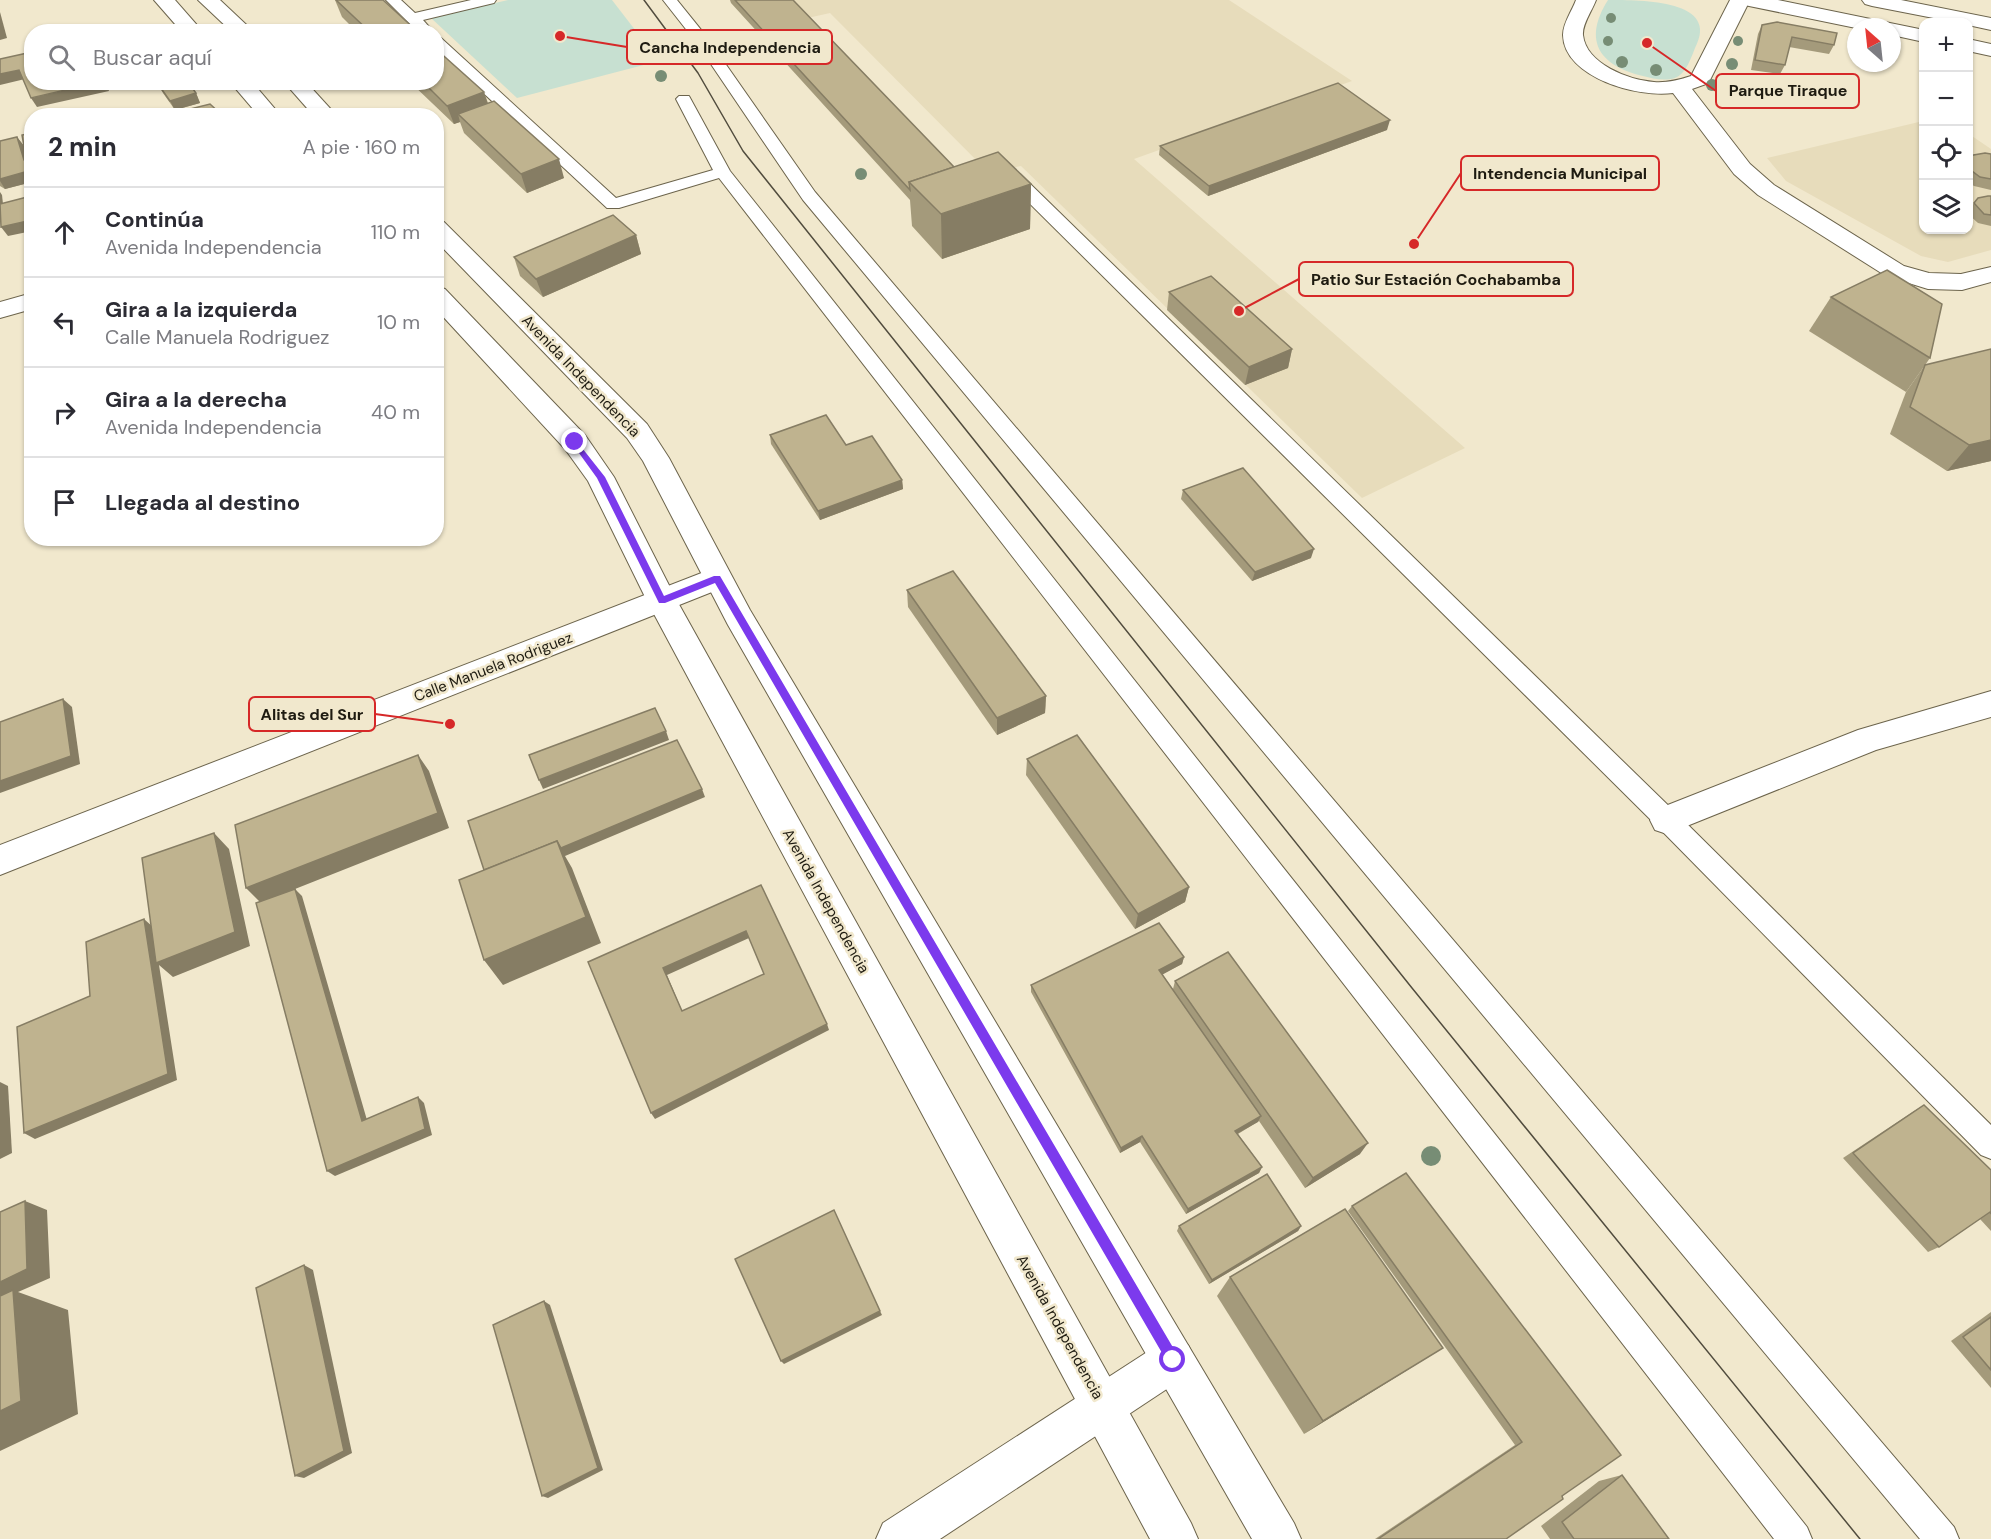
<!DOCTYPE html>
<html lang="es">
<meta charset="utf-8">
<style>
:root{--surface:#fff;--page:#f2f2f3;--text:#2b2b33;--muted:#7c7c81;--line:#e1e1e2}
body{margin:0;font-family:"DM Sans",sans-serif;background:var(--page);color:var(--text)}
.controls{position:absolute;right:18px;top:18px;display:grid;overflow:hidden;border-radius:12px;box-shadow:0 2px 4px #0004}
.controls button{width:54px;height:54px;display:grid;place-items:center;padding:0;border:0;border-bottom:2px solid var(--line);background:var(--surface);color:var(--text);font:30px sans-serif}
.compass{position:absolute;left:1847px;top:18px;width:54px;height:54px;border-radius:50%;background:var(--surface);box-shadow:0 2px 4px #0004;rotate:333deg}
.stop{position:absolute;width:18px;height:18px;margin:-14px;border:4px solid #7c3aed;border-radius:50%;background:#fff}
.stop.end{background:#7c3aed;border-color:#fff;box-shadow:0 2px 6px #0008}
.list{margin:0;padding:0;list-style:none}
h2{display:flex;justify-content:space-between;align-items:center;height:78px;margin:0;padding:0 24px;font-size:26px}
h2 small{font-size:20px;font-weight:400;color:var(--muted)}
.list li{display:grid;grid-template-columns:39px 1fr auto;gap:18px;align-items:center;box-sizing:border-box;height:90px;padding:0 24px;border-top:2px solid var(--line)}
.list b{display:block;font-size:22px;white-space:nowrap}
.list p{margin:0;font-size:20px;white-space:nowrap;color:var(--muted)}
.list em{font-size:20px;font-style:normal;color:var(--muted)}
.icon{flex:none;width:33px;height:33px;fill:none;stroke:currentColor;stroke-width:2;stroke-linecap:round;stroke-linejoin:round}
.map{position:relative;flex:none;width:1991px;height:1539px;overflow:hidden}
.search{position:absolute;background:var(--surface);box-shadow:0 2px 4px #0004;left:24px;top:24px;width:420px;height:66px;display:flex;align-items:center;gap:15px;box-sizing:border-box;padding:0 21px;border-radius:24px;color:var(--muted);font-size:22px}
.panel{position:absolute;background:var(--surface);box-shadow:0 2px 4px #0004;left:24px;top:108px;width:420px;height:438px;border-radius:24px}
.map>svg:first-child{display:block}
.built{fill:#e7dcbb}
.green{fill:#c7e0d1}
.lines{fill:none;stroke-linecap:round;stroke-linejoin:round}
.service-casing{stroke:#6c644c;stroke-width:2}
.minor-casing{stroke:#6c644c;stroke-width:2}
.secondary-casing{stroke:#6c644c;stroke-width:2}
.primary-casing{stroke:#6c644c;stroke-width:2}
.service{fill:#fff;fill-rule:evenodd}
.minor{fill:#fff;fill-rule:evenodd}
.secondary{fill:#fff;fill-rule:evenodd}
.primary{fill:#fff;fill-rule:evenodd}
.tram{stroke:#514c3e;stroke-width:1.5}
.tree{fill:#778d75}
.wall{fill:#a49a7b}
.shaded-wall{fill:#867d64}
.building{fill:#bfb38f;stroke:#867d64;stroke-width:1.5;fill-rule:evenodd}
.route{fill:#7c3aed}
.labels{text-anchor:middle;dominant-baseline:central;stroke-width:5;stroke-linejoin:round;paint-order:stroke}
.street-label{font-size:15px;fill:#1e1b11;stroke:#f1e8cd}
.leader{fill:none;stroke:#d62828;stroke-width:2}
.callout-dot{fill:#d62828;stroke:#f1e8cd;stroke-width:2}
.callout{fill:#f1e8cd;stroke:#d62828;stroke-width:2}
.callout-label{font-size:16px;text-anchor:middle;font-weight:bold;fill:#1e1b11}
</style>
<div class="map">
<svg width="1991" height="1539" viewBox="0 0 1991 1539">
<rect width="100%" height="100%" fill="#f1e8cd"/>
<!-- built -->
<g class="built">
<path d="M785,0H1229L1352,81L1134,159L1465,448L1362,498L1021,166L989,173L830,13L803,19Z"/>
<path d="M1923,121L1924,230H1968L1969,134L1991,149V250L1948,262L1921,256L1786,181L1767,158Z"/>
</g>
<!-- green -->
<g class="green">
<path d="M508,0H612L659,61L517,98L431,18Z"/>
<path d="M1608,0C1643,0 1721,0 1695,48C1691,58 1686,74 1675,78C1665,81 1653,79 1643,76C1600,66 1582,41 1608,0Z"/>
</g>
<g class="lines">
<defs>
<g id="service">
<path d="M386,0H401L415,13L471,0H496L494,3L423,20L431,29L430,32H418Z"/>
<path d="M663,0H677L706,36L815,192L1954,1527L1959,1539H1920L803,200L696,42Z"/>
<path d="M436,37L441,38L616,198L713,170L676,99L679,96H689L730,171L1807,1527L1812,1539H1774L719,178L619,208H607L436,49Z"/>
<path d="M1014,173L1020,174L1676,813L1991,1125V1159L1981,1155L1658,827L1008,182L1006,178L1008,174Z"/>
</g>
<g id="minor">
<path d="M1576,0H1596C1592,11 1582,24 1583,35C1586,64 1629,80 1654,82C1666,83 1679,80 1691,76L1730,0H1750L1710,80L1706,84L1692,89L1750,164L1774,185L1904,266L1929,273L1961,274L1991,267V282L1962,290L1928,289L1886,276L1758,195L1734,174L1673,93C1639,98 1564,78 1563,35C1563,23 1572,11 1576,0Z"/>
<path d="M32,293V309L0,318V302Z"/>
<path d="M717,567L727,570L732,578L727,586L0,875V845Z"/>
<path d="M1991,691V717L1876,750L1667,834L1655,830L1650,820L1655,810L1858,730Z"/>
<path d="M1173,1338L1188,1345L1195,1360L1188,1375L940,1539H876L883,1523L1158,1345Z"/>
</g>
<g id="secondary">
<path d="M154,0H175L203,32H182Z"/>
<path d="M198,0H220L254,32H232Z"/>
<path d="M230,82H252L281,116H259Z"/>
<path d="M284,82H306L337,116H314Z"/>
<path d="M436,220L444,222L647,424L669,458L750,610L1294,1523L1301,1539H1252L728,625L643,461L627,438L436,241Z"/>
<path d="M436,286L445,289L585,435L614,477L676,599L1191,1523L1198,1539H1150L647,601L588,481L565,449L436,309Z"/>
</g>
<g id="primary">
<path d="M1739,0H1778L1924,30V42L1892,35V27L1856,28L1749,6L1742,4Z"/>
<path d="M1862,0H1901L1991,18V30L1968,25V22H1954L1872,6L1865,4Z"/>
<path d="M1968,39L1991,44V56L1968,51Z"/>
</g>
</defs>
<!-- service casing -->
<use href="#service" class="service-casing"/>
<!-- minor casing -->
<use href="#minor" class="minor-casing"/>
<!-- secondary casing -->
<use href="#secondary" class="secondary-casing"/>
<!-- primary casing -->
<use href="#primary" class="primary-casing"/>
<!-- service -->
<use href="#service" class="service"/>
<!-- minor -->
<use href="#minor" class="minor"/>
<!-- secondary -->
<use href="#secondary" class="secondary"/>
<!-- primary -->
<use href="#primary" class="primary"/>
<!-- tram -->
<path class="tram" d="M644,0L698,73L743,151L1412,988L1860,1539"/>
</g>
<!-- trees -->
<g class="tree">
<circle cx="1611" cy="18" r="5"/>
<circle cx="1608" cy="41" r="5"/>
<circle cx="1738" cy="41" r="5"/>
<circle cx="1622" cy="62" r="6"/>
<circle cx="1732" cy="64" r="6"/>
<circle cx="1656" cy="70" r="6"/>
<circle cx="661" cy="76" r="6"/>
<circle cx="1712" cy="85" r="6"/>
<circle cx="861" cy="174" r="6"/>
<circle cx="1431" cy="1156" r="10"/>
</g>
<!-- wall -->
<g class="wall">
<path d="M335,0H383L418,32H357L342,17Z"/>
<path d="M730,0H793L954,167L1031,184L1030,229L942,259L912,226L910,200L731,3Z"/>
<path d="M1762,25L1834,45L1829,54L1789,47L1785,65L1780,74L1751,70L1758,34Z"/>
<path d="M410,82H436L484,92L488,103L564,178L527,193L464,133L460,122L454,124Z"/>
<path d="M158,84L196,93L200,103L175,110L163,93Z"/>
<path d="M1387,130L1208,196L1159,155L1160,146Z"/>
<path d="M32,133V182L5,189L0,186V141L17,137L24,146L25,150L22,135Z"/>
<path d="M1991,154V190L1974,186L1968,182V156Z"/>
<path d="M1991,196V226L1978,223L1968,214V211L1978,198Z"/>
<path d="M636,235L641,254L543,297L520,276L514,257Z"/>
<path d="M1169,292L1292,349L1288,368L1245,385L1167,310Z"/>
<path d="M1831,297L1930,358L1906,392L1809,331Z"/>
<path d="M1925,365L1991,461L1947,471L1890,434L1906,392Z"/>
<path d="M770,435L846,445L902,480L903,489L820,520L771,444Z"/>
<path d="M1183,490L1311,558L1252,581L1181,499Z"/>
<path d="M907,590L1046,696L1045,713L997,735L908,607Z"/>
<path d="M1027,759L1189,887L1185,902L1135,929L1026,775Z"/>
<path d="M1184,957L1182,964L1162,974L1173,989L1175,981L1360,1154L1305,1188L1259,1121L1238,1134L1262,1167L1259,1173L1186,1214L1140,1142L1120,1153L1031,992V985Z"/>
<path d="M1924,1105L1991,1170V1231L1980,1219L1939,1247L1928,1252L1843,1158L1914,1111Z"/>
<path d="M1352,1206L1562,1496L1506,1539H1375L1515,1445L1348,1211Z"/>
<path d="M1179,1226H1301L1298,1231L1209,1284L1177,1231Z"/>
<path d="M1230,1277L1417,1364L1304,1434L1217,1296Z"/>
<path d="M1991,1312V1388L1951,1341Z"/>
<path d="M1622,1475L1669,1539H1550L1541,1526L1599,1481Z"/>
</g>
<!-- shaded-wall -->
<g class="shaded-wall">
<path d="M0,12L7,38L0,40Z"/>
<path d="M19,70L25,79L0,85V74Z"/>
<path d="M100,82H106L109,91L37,107L31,98Z"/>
<path d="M110,82H142L114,89Z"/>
<path d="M484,92L490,111L458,114L460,122L454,124L447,106Z"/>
<path d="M196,93L200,103L175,110L170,101Z"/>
<path d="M1390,120L1387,130L1208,196L1209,186Z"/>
<path d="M17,137L24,146L27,157L32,156V166L24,160Z"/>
<path d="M559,159L564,178L527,193L521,174Z"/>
<path d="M32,170V182L5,189L0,181V179Z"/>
<path d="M1031,184L1030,229L942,259L941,214Z"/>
<path d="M0,192L2,195L4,213L0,214Z"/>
<path d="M32,220V231L8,236L1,227Z"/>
<path d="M636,235L641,254L543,297L536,279Z"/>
<path d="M1292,349L1288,368L1245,385L1249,367Z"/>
<path d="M1991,440V461L1947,471L1969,445Z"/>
<path d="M902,480L903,489L820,520L818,511Z"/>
<path d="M1314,549L1311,558L1252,581L1255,572Z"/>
<path d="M1046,696L1045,713L997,735V718Z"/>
<path d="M63,699L72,707L80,764L0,793V781Z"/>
<path d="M666,731L669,740L543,789L539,780Z"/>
<path d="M418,755L429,771L449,828L295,889L302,896L369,1127L362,1121L260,902L246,888Z"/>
<path d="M702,789L705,797L565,856L572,868L601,943L503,985L484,960L557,841Z"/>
<path d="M214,833L229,849L250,946L173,977L159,965L177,1080L35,1139L24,1133L144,919L153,927Z"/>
<path d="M1189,887L1185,902L1135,929L1138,914Z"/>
<path d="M746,931L749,938L667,975L685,1018L663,968Z"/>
<path d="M1184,957L1182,964L1158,977L1159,970Z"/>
<path d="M827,1024L829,1030L655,1119L651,1113Z"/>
<path d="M0,1082L8,1086L12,1153L0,1159Z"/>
<path d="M418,1097L424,1103L432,1135L335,1176L327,1171Z"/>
<path d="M1261,1116L1258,1122L1233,1136L1235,1131Z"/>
<path d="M1142,1136L1140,1142L1120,1153L1121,1148Z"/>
<path d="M1368,1143L1360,1154L1305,1188L1313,1178Z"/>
<path d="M1262,1167L1259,1173L1186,1214L1188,1209Z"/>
<path d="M25,1201L47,1210L50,1278L18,1292L68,1310L78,1414L0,1451V1282Z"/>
<path d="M1301,1226L1298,1231L1209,1284L1212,1280Z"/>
<path d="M304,1265L313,1270L352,1453L304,1478L295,1476Z"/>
<path d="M544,1301L550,1305L603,1470L548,1498L542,1496Z"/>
<path d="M880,1311L882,1315L784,1364L781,1361Z"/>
<path d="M1443,1348L1417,1364L1304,1434L1323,1421Z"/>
</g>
<!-- building -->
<g class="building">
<path d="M336,0H383L418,32H370Z"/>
<path d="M735,0H793L954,167L909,182L910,190Z"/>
<path d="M1777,22L1837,33L1834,45L1792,37L1785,65L1755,60L1762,25Z"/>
<path d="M130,29L132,32H120Z"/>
<path d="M436,49L484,92L447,106L423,82H436Z"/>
<path d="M32,52V82H100L31,98L19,70L0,74V59Z"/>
<path d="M162,82H188L196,93L170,101L158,84Z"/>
<path d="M1338,83L1390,120L1209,186L1160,146Z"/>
<path d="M494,101L559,159L521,174L458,114Z"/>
<path d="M210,104L223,116H162Z"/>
<path d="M32,133V156L26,157L22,135Z"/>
<path d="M17,137L24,160L32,159V170L0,179V141Z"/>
<path d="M998,152L1031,184L941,214L909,182Z"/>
<path d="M1985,153L1991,154V179L1980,177L1968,168V156Z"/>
<path d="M31,196L32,220L1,227L0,204Z"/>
<path d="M1988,196H1991V215L1984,214L1974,203L1978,198Z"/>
<path d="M613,215L636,235L536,279L514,257Z"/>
<path d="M1887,270L1942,304L1930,358L1831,297Z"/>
<path d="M1211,276L1292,349L1249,367L1169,292Z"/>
<path d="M1991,349V440L1969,445L1910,407L1925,365Z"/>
<path d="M826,415L846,445L872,436L902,480L818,511L770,435Z"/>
<path d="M1243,468L1314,549L1255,572L1183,490Z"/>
<path d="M953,571L1046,696L997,718L907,590Z"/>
<path d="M63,699L71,756L0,781V722Z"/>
<path d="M655,708L666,731L539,780L529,755Z"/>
<path d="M1077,735L1189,887L1138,914L1027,759Z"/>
<path d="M677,740L702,789L561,848L557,841L484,870L468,821Z"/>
<path d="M418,755L438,813L246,888L235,825Z"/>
<path d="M214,833L235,932L156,963L142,858Z"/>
<path d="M557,841L586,917L484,960L459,880Z"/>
<path d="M761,885L827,1024L651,1113L588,962ZM746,931L764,974L682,1011L663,968Z"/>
<path d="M295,889L362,1121L418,1097L425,1129L327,1171L256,903Z"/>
<path d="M144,919L168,1074L24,1133L17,1027L90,996L86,942Z"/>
<path d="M1159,923L1184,957L1159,970L1261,1116L1235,1131L1262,1167L1188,1209L1142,1136L1121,1148L1031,985Z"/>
<path d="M1228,952L1368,1143L1313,1178L1175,981Z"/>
<path d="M1924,1105L1991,1170V1214L1990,1212L1939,1247L1853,1153Z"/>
<path d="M1406,1173L1621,1455L1562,1496L1563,1499L1506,1539H1378L1522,1442L1352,1206Z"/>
<path d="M1267,1174L1301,1226L1212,1280L1179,1226Z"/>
<path d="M25,1201L27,1269L0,1282V1212Z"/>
<path d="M1345,1209L1443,1348L1323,1421L1230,1277Z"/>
<path d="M834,1210L880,1311L781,1361L735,1259Z"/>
<path d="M304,1265L344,1451L295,1476L256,1288Z"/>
<path d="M13,1290L21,1401L0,1411V1296Z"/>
<path d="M544,1301L598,1468L542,1496L493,1325Z"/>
<path d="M1991,1317V1370L1963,1337Z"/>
<path d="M1622,1475L1669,1539H1574L1562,1522Z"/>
</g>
<!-- route -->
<path class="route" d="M575,439L605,477L664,596L714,576H720L1178,1356L1180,1360L1178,1365L1173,1366L1169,1365L715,583L665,603H659L597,478L571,442Z"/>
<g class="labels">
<!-- street labels -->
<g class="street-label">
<text transform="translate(581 376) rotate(46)">Avenida Independencia</text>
<text transform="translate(493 667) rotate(-21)">Calle Manuela Rodriguez</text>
<text transform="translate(826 901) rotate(61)">Avenida Independencia</text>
<text transform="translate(1060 1327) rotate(61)">Avenida Independencia</text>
</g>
</g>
<!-- callouts -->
<path class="leader" d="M560 36L627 47M1647 43L1716 91M1414 244L1461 173M1239 311L1299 279M450 724L375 714"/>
<g class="callout-dot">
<circle cx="560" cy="36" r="6"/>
<circle cx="1647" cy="43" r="6"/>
<circle cx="1414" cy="244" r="6"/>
<circle cx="1239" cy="311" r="6"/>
<circle cx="450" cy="724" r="6"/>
</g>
<g class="callout">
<rect x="627" y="30" width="205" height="34" rx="6"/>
<rect x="1716" y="74" width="143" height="34" rx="6"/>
<rect x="1461" y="156" width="198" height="34" rx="6"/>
<rect x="1299" y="262" width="274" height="34" rx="6"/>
<rect x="249" y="697" width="126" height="34" rx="6"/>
</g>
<g class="callout-label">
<text x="730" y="53">Cancha Independencia</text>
<text x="1788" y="96">Parque Tiraque</text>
<text x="1560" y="179">Intendencia Municipal</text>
<text x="1436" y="285">Patio Sur Estación Cochabamba</text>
<text x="312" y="720">Alitas del Sur</text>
</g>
</svg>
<div class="controls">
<button>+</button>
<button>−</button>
<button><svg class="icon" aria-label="locate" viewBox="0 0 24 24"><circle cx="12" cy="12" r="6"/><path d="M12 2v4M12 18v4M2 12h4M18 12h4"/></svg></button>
<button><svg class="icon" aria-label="layers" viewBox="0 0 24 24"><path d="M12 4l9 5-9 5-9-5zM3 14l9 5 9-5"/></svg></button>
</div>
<svg class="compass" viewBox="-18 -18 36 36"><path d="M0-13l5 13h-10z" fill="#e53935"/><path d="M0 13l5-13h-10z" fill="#7c7c81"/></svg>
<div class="stop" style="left:1173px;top:1360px"></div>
<div class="stop end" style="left:575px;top:442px"></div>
<div class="search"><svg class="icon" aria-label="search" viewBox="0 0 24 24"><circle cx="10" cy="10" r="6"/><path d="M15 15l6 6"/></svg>Buscar aquí</div>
<section class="panel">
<h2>2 min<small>A pie · 160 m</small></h2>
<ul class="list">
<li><svg class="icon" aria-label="ahead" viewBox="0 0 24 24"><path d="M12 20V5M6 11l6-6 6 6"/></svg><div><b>Continúa</b><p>Avenida Independencia</p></div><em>110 m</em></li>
<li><svg class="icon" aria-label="left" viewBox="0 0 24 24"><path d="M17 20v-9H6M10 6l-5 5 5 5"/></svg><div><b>Gira a la izquierda</b><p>Calle Manuela Rodriguez</p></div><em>10 m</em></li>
<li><svg class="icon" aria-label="right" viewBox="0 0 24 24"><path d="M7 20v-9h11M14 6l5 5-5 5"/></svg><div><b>Gira a la derecha</b><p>Avenida Independencia</p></div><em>40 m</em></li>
<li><svg class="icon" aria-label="arrive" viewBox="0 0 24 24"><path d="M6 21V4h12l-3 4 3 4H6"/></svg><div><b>Llegada al destino</b></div></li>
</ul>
</section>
</div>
